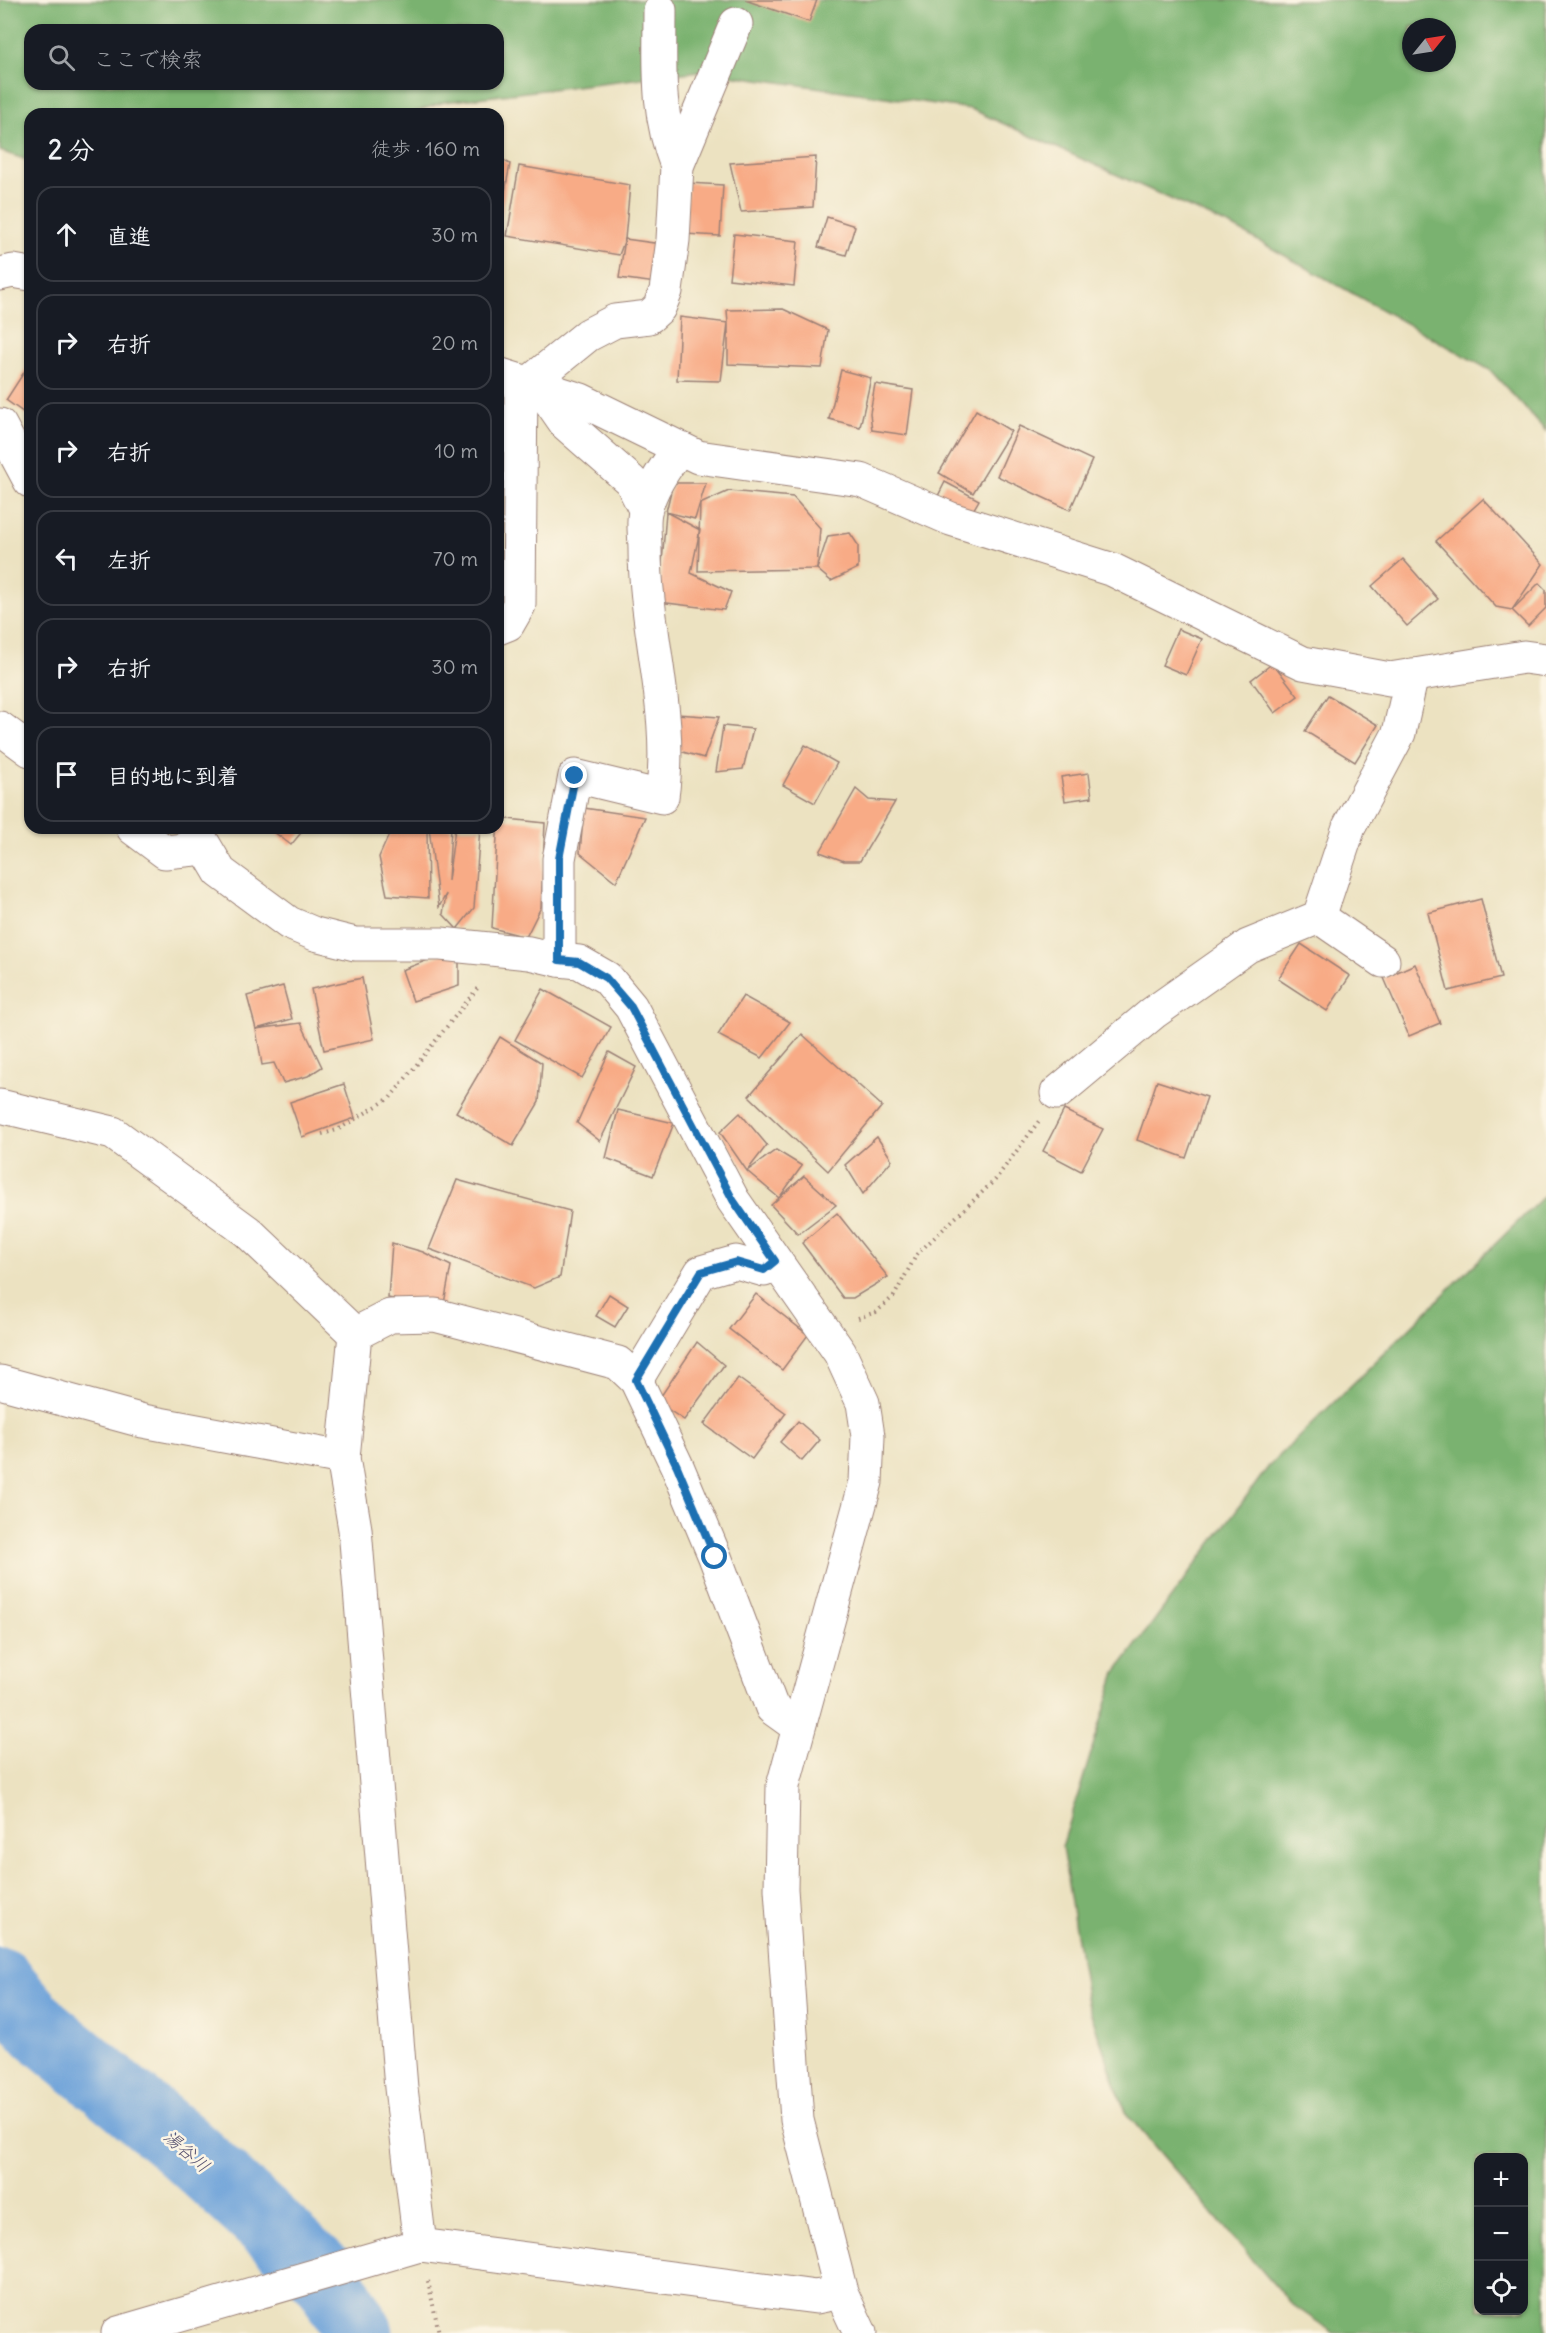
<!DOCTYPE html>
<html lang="ja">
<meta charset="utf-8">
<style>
:root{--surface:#171b24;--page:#20242c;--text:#f1f3f6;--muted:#9ea1a6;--line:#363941}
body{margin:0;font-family:Delius,"Klee One",sans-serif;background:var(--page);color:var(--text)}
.controls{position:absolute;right:18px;bottom:18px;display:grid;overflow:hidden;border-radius:12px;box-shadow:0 2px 4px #0004}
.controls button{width:54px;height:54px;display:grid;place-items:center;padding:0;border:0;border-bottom:2px solid var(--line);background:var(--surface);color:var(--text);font:30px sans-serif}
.compass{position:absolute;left:1402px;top:18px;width:54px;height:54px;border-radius:50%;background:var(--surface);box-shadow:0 2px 4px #0004;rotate:60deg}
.stop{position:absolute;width:18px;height:18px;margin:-14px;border:4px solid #1f6fb2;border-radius:50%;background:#fff}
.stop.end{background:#1f6fb2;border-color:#fff;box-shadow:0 2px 6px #0008}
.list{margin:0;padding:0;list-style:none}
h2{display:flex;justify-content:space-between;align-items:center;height:78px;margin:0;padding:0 24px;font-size:26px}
h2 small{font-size:20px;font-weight:400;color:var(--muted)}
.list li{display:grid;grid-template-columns:39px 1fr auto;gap:18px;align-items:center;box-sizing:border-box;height:96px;margin:0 12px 12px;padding:0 12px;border:2px solid var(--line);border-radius:18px}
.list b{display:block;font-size:22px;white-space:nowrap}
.list em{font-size:20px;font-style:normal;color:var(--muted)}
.icon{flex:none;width:33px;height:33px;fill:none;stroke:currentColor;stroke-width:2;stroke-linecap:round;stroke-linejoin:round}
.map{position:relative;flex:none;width:1546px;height:2333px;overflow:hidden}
.search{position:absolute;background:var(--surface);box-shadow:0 2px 4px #0004;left:24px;top:24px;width:480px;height:66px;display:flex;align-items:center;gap:15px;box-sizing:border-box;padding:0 21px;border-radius:18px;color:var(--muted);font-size:22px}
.panel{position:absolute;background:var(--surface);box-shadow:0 2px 4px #0004;left:24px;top:108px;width:480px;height:726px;border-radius:18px}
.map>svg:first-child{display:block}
.forest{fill:#7ab270;stroke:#62684e;stroke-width:1.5;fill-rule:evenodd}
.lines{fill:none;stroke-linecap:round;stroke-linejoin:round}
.river{stroke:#6da2d9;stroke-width:69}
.building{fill:#f8ab86}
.minor-casing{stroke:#9b8076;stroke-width:35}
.path{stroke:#9b8076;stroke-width:4;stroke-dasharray:1.5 4.5;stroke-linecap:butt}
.minor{stroke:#fff;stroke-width:33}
.route{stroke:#1f6fb2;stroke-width:8}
.labels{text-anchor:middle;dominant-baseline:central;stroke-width:5;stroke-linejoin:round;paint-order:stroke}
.water-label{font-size:18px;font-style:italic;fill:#585371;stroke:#fcf5e5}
</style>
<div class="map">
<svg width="1546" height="2333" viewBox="0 0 1546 2333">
<rect width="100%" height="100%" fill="#fcf5e5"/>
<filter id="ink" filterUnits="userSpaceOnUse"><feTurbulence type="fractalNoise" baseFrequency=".0167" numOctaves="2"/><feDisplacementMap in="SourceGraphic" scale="12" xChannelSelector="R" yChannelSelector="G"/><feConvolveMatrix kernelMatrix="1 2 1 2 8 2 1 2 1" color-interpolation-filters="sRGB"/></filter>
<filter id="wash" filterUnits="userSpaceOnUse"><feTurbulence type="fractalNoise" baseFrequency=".008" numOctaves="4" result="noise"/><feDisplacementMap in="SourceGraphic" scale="24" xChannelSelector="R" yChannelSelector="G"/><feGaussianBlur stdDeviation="1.35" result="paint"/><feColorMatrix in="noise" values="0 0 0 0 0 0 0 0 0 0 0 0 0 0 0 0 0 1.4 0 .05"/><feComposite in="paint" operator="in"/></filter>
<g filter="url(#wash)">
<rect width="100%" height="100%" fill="#ece2c1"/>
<!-- forest -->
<g class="forest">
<path d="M0,0H1546V431L1490,370L1237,229L971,109L700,71L444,102L409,114H30V161L0,151ZM1411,27H1447V63H1411ZM30,30H498V84H30Z"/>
<path d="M1546,1194V2333H1334L1290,2303L1125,2112L1087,2002L1062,1847L1116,1672L1269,1466ZM1478,2158H1524V2310H1478Z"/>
</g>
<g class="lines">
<!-- river -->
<path class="river" d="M0,1982L40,2029L179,2143L328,2279L359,2333"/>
</g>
<g id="blocks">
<!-- building -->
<g class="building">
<path d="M745,0H817L809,22Z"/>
<path d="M498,157L510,164L499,226H498Z"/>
<path d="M816,157L813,207L741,212L730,163Z"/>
<path d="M519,166L630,185L625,239L619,255L507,236Z"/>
<path d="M688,183L723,185L720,236L685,234Z"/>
<path d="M827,217L855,226L846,255L818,247Z"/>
<path d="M734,234L798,241L794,286L729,279Z"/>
<path d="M625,239L661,244L656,283L619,278Z"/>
<path d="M783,309L828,330L822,368L728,364V323L721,381L677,380L680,317L728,323L727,310Z"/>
<path d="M28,366L30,367V417L6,400Z"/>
<path d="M841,370L871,378L860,427L829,419Z"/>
<path d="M875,384L913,390L907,435L872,430L870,413Z"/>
<path d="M976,410L1011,431L973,493L939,473Z"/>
<path d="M1019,426L1092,460L1070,510L997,476Z"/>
<path d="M945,482L979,500L971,514L938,496Z"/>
<path d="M673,483H706L695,519L666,512Z"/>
<path d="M729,491L793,497L820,528L817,569L698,571L700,504Z"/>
<path d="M1483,499L1543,564L1512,610L1496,607L1436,541Z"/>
<path d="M666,512L700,530L691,573L731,592L724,610L659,602Z"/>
<path d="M850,533L858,545V568L831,581L817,569L828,536Z"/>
<path d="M1403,559L1438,599L1407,626L1372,586Z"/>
<path d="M1539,583L1546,590V608L1528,626L1512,610Z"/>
<path d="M1178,629L1202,639L1186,675L1162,665Z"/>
<path d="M1273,663L1298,696L1275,713L1251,680Z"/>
<path d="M1328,695L1378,725L1355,762L1305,731Z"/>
<path d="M676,714L719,717L704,758L669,748Z"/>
<path d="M723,726L753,729L743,769L716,772Z"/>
<path d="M805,745L837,763L815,803L783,785Z"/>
<path d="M1089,773L1092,797L1065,801L1061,777Z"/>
<path d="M856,789L869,800L895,802L860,861H844L820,852Z"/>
<path d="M584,808L645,817L616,882L580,853Z"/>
<path d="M498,818L545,823L541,907L526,937L492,928Z"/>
<path d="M269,828H305L291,845Z"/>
<path d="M392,828H427L428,898L387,895L379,857Z"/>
<path d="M429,828H451L448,881L455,828H480L474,908L457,929L443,914L446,894L439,907Z"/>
<path d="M1481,899L1501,978L1448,991L1428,913Z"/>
<path d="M1301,944L1350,976L1327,1011L1278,979Z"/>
<path d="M459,948V986L413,1001L402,970Z"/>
<path d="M1415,964L1440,1023L1409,1036L1384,978Z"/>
<path d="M362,978L374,1039L324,1050L311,989Z"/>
<path d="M283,986L292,1019L256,1029L247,996Z"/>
<path d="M543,989L611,1027L582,1078L515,1040Z"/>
<path d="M743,996L790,1022L762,1058L718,1035Z"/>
<path d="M301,1023L322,1067L308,1076L283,1083L274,1063L262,1065L256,1029Z"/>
<path d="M802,1034L882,1106L828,1171L749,1096Z"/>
<path d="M500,1037L542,1063L539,1102L513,1146L456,1112Z"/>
<path d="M609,1052L636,1067L600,1141L577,1123Z"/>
<path d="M1157,1081L1207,1097L1186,1158L1137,1140Z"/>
<path d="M344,1084L355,1118L302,1137L290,1102Z"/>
<path d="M618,1110L674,1123L653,1176L606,1158Z"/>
<path d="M1064,1110L1103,1129L1081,1171L1043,1151Z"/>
<path d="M740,1113L767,1145L747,1171L776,1150L802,1166L779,1198L804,1176L836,1205L798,1234L771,1205L779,1198L747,1171L720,1132Z"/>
<path d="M877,1137L892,1160L863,1194L845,1165Z"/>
<path d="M457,1180L570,1211L560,1277L534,1288L429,1249Z"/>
<path d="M837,1213L888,1277L853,1298H843L802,1243Z"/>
<path d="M392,1243L423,1252L451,1266L443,1309L388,1298Z"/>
<path d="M609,1294L628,1306L615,1327L596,1316Z"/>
<path d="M756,1294L808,1335L782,1370L729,1329Z"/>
<path d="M697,1342L724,1365L684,1420L657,1402Z"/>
<path d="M738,1378L786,1413L752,1459L704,1424Z"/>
<path d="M798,1421L820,1440L802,1461L780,1442Z"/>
</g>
</g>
</g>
<g filter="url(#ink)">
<use href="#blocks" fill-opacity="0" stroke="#9b8076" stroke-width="1.5"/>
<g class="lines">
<defs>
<g id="minor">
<path d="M660,10C660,67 656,112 677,166"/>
<path d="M0,274L13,271L30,274"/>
<path d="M498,374L581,400L698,457L861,480L951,519L1113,570L1303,663L1390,679L1524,657L1546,660"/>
<path d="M529,383L588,335L615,321L649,317L659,308L666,291L673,240L677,166L736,24"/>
<path d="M541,388L566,424L631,481L645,509"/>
<path d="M0,425L30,481"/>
<path d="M498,628L508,624L519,605L521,381"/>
<path d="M0,728L30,750"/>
<path d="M133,828L165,852L205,848"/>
<path d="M194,828L220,872L289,923L315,934L355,944H441L529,953L559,960L579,962L607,978L631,1007L733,1200L840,1353L863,1403L868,1436L866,1482L783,1786L781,1889L797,2120L841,2292L860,2333"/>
<path d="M1319,917L1383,961"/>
<path d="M559,960V859L575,776L662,797C674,714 645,632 645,549C645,536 642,520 646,508C652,485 666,467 679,448"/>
<path d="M1057,1093L1153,1013L1248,946L1319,917L1349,827L1399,733L1412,675"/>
<path d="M0,1106L113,1133L248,1232L355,1334"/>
<path d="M355,1334L343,1458L355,1529L401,2088L420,2245"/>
<path d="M355,1334L390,1316L435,1315L618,1363L636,1380L677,1466L715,1557L772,1708L797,1726"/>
<path d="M636,1380L701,1272L736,1262L764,1270L775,1261"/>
<path d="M0,1382L143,1421L343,1458"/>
<path d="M118,2333L420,2245L816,2297L841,2292"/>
</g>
</defs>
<!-- minor casing -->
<use href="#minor" class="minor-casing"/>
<!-- path -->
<g class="path">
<path d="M322,1134L337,1130L390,1098L480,985"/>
<path d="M858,1318L876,1312L894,1296L917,1254L995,1180L1039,1121"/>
<path d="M428,2281L439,2333"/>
</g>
<!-- minor -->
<use href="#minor" class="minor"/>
</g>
</g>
<g class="lines" filter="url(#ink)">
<!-- route -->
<path class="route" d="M575,776L559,859V960L579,962L606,978L631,1007L733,1200L775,1261L764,1270L736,1262L701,1272L636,1380L677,1466L715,1557"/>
</g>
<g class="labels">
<!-- water labels -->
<g class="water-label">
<text transform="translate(187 2151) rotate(41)">湯谷川</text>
</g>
</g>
</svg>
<div class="controls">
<button>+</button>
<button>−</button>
<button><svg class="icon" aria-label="locate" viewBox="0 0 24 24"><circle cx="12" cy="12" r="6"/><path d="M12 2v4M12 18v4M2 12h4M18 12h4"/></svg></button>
</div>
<svg class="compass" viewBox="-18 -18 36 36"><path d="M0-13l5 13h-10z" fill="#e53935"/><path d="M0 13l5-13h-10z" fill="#9ea1a6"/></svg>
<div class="stop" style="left:715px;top:1557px"></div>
<div class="stop end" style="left:575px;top:776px"></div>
<div class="search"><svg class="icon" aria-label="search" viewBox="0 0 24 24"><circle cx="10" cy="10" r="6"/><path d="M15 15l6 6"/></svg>ここで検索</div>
<section class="panel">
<h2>2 分<small>徒歩 · 160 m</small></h2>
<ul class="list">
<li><svg class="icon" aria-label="ahead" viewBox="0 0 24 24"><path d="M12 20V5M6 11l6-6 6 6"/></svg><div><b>直進</b></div><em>30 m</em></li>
<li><svg class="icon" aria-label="right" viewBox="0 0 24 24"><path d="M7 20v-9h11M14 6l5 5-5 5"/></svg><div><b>右折</b></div><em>20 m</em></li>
<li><svg class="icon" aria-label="right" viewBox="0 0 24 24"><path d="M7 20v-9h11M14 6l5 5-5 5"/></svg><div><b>右折</b></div><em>10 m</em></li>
<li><svg class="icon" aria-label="left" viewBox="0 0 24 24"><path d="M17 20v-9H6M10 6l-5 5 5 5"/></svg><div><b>左折</b></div><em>70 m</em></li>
<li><svg class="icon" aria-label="right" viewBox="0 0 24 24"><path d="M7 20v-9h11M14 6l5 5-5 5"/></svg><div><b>右折</b></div><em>30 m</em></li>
<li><svg class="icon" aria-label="arrive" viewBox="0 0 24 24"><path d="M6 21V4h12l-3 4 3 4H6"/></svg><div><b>目的地に到着</b></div></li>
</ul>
</section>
</div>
